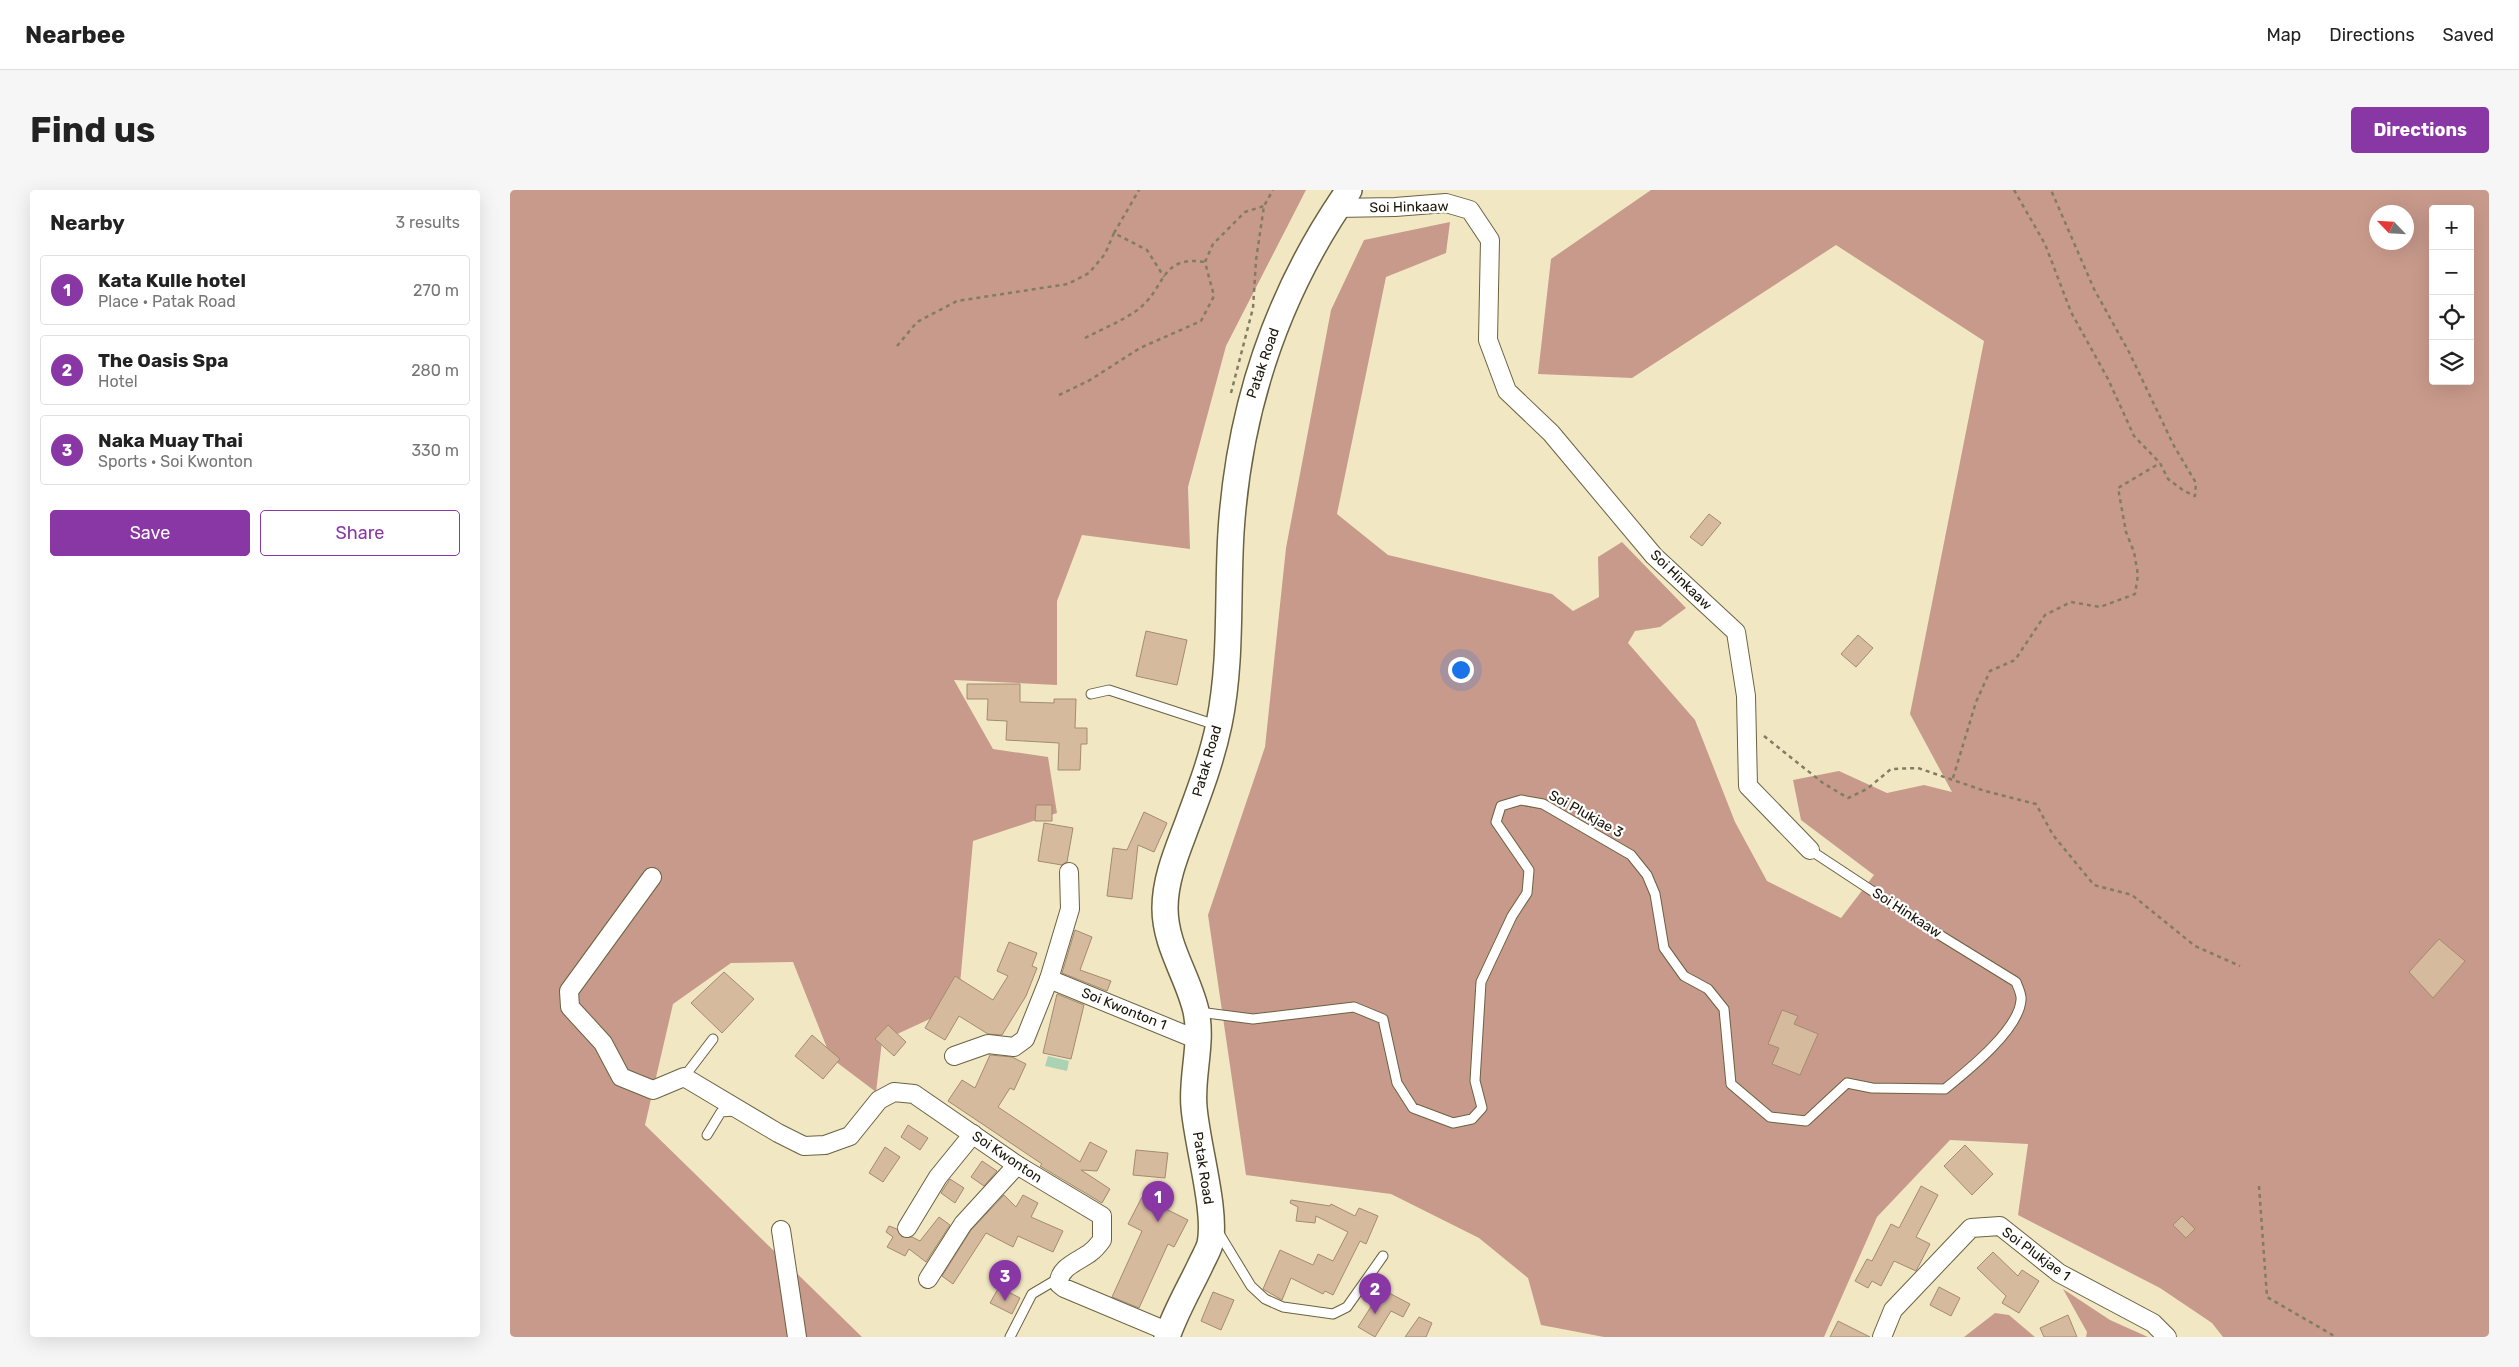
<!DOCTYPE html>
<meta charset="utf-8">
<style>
:root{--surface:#fff;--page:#f6f6f6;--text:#222;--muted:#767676;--line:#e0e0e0;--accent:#8a37a6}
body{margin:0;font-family:Rubik,sans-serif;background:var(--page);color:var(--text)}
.controls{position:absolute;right:15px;top:15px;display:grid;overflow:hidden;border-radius:5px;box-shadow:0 5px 20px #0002}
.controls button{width:45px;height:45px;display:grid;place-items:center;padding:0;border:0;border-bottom:1px solid var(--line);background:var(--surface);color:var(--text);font:25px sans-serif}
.compass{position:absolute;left:1859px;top:15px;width:45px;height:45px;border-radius:50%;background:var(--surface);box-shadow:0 5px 20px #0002;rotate:295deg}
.you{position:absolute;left:950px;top:479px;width:18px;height:18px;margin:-12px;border:4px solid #fff;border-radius:50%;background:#1a73e8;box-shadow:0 0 0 8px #1a73e833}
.badge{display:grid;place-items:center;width:32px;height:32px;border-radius:50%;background:var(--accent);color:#fff;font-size:16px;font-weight:700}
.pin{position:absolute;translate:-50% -41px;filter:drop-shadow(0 1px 2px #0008)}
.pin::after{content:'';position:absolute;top:26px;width:18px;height:15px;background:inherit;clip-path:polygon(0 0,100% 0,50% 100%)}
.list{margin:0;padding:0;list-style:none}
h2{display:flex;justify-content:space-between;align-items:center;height:65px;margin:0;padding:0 20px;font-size:21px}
h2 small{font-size:16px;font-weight:400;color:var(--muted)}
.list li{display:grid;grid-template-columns:32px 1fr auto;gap:15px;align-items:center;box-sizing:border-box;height:70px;margin:0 10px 10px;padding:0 10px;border:1px solid var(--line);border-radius:5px}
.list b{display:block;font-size:19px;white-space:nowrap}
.list p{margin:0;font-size:16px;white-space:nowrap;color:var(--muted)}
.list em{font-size:16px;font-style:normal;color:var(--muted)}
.actions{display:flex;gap:10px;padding:15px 20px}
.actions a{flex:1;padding:11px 0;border:1px solid var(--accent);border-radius:5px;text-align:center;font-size:18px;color:var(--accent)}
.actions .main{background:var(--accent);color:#fff}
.icon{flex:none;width:28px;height:28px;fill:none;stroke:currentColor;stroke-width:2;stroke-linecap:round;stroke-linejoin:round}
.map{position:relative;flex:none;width:1979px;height:1147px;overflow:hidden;border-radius:5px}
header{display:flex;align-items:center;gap:30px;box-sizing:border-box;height:70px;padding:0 25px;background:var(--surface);border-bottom:1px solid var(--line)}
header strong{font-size:24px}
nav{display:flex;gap:28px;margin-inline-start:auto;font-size:18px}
.intro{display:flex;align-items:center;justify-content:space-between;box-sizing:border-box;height:120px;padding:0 30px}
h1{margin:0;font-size:35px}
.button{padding:12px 22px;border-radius:5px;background:var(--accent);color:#fff;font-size:18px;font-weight:700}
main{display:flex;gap:30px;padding:0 30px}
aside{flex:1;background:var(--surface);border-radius:5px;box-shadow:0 5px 20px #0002}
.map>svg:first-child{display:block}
.forest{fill:#c89a8b;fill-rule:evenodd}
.water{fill:#abd2b3}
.building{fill:#d5ba9e;stroke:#a48a70}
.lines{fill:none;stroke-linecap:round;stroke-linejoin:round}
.service-casing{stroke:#6a6241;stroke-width:11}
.minor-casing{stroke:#6a6241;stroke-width:20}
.secondary-casing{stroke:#6a6241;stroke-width:28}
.path{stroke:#837c64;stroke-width:2.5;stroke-dasharray:4 4;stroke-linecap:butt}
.service{stroke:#fff;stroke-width:9}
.minor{stroke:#fff;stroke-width:18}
.secondary{stroke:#fff;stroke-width:25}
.labels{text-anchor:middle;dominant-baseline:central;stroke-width:4.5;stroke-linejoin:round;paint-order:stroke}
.street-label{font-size:14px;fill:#191508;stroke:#fff}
</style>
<header>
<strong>Nearbee</strong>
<nav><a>Map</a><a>Directions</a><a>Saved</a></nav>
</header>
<div class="intro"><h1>Find us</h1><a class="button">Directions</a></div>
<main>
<aside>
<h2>Nearby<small>3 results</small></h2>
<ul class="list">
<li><span class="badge">1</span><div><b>Kata Kulle hotel</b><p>Place · Patak Road</p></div><em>270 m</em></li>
<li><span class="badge">2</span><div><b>The Oasis Spa</b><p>Hotel</p></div><em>280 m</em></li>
<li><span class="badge">3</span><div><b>Naka Muay Thai</b><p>Sports · Soi Kwonton</p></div><em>330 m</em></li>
</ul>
<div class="actions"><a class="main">Save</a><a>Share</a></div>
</aside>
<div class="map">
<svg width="1979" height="1147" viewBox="0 0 1979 1147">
<rect width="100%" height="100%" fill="#f1e8c3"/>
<!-- forest -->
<g class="forest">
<path d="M0,0H796L716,156L678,297L680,359L572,345L547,411V495L444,490L483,559L538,567L547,623L463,651L448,816L372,851L366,902L321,868L283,772L221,773L163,814L135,935L352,1147H0Z"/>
<path d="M1141,0H1979V1147H1713L1702,1133L1650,1098L1508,1025L1518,954L1440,950L1367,1027L1314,1147H1094L1031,1135L1018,1088L969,1048L881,1004L736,985L698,725L755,557L776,358L821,120L854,50L940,32L936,63L876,87L827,324L878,365L1042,404L1063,421L1089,407L1088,367L1112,352L1176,418L1150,437L1125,441L1118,453L1185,530L1225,632L1257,691L1331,728L1364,685L1291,630L1283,590L1329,581L1377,603L1414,595L1442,602L1400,524L1474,151L1326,55L1122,188L1028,184L1041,69ZM1923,19H1960V191H1923ZM1866,22H1896V52H1866Z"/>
<path d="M1553,1099L1600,1130L1638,1147H1576L1577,1142Z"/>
<path d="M1485,1123L1499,1125L1525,1147H1454Z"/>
</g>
<!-- water -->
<path class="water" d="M538,866L559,871L557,881L535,876Z"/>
<!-- building -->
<g class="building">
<path d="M1199,324L1211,333L1192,356L1180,347Z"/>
<path d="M636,441L677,450L667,495L626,486Z"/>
<path d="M1348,445L1363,458L1346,477L1331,464Z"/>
<path d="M457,494H510V512L544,513V509H566L565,538H577V554H571L570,580H548L549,553L496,550L497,531L477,530L478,509H457Z"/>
<path d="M526,615H542V631H525Z"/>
<path d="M634,622L657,633L644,662L628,655L622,709L597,706L603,658L617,660Z"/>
<path d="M534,633L563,638L557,672L552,675L528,671Z"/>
<path d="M565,740L582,747L570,780L601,791L597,801L552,783Z"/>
<path d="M1929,749L1955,771L1923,808L1899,782Z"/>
<path d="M499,752L527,763L522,776L527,778L516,806L492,845L478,844L449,826L435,850L415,838L445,786L483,810L498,786L487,781Z"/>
<path d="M214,782L244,809L212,843L181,813Z"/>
<path d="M547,804L574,815L561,869L533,863Z"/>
<path d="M1272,820L1288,826L1284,834L1308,844L1290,885L1262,874L1269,858L1258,854Z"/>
<path d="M378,835L396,852L384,866L365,849Z"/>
<path d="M302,845L330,869L313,889L285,866Z"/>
<path d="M480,865L502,867L516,874L504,900L500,898L488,917L570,972L580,952L597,961L587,981L571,980L600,999L592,1013L530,976L532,974L438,911L452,890L465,898Z"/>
<path d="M398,935L418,948L410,960L391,947Z"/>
<path d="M1455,955L1483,984L1462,1005L1434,976Z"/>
<path d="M375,957L390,967L373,992L359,983Z"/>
<path d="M626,960L658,963L655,988L623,985Z"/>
<path d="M472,971L487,981L474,996L461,987Z"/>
<path d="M440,989L454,998L445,1013L431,1003Z"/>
<path d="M1411,996L1428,1005L1406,1047L1420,1054L1406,1081L1384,1071L1371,1096L1362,1091L1358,1098L1345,1091L1357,1069L1362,1071L1381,1034L1389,1038Z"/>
<path d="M494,1005L506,1017L513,1005L528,1013L521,1027L553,1041L543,1062L508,1046L503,1057L476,1043L443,1094L432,1086L461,1040Z"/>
<path d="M632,1007L678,1030L664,1057L658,1054L629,1118L602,1107L632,1041L618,1034Z"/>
<path d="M781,1010L820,1016L821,1014L845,1026L849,1018L868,1026L856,1054L850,1051L823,1105L815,1101L813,1104L781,1088L772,1110L753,1099L770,1060L803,1075L808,1064L823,1071L838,1042L806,1026L805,1033L786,1031L788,1017L780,1013Z"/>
<path d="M1672,1026L1685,1039L1676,1048L1663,1035Z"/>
<path d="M429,1027L440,1035L416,1072L399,1059L395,1066L377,1057L383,1047L376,1042L379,1036L387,1039L392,1047H402L410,1051Z"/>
<path d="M1483,1062L1508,1086L1512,1080L1529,1091L1509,1123L1492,1113L1496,1106L1467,1078Z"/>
<path d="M864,1095L900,1114L893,1127L881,1121L865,1147L848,1137L864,1112L857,1109Z"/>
<path d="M489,1097L510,1108L502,1124L480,1113Z"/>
<path d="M1429,1097L1450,1108L1441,1126L1420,1115Z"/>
<path d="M703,1102L724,1110L711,1140L691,1131Z"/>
<path d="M1558,1125L1567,1147H1534L1530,1138Z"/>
<path d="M909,1127L922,1133L916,1147H895Z"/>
<path d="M1328,1131L1360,1147H1320Z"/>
</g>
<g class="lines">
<defs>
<g id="service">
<path d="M581,504L599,500L706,535"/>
<path d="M689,822L743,829L844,817L873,829L887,893L903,918L943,933L962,929L972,918L965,891L971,792L1002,726L1017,703L1019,680L986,632L991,616L1011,610L1033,614L1121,665L1137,685L1145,704L1154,758L1174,786L1198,799L1214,819L1221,894L1260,927L1296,931L1337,893L1362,898L1435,899C1457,881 1509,840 1511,810C1512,805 1508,797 1506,792L1420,739L1300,660"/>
<path d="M174,887L203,849"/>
<path d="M197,945L211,922L224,921"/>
<path d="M707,1040L741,1096L755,1109L773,1117L823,1124L837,1117L873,1066"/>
<path d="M500,1147L522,1104L549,1088"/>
</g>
<g id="minor">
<path d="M826,18L885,17L936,13L960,20L980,50L978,150L997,201L1041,243L1144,366L1226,442L1236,506L1238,596L1300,660"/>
<path d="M142,687L59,801L60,817L93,853L111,887L143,900L174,887L268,943L294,956L315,955L340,946L369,910L384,902L404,904L507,975L592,1026V1050C589,1054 585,1059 581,1062C570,1071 548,1077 549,1094L554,1098L659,1142"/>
<path d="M539,789L688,850"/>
<path d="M444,866L478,854L504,857L515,849L539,789L560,719L559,682"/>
<path d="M397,1038L428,987L463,944"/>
<path d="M271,1040L287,1147"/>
<path d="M418,1089L453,1034L507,975"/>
<path d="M1372,1147L1383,1120L1461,1038L1490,1036L1549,1083L1643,1133L1657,1147"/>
</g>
<path id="secondary" d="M657,1147C665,1123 679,1099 690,1076C693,1069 698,1061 700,1054C707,1021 687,955 684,917C681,886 693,853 686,821C678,786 655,756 655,718C655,688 668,659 678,632C690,600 702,568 709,534C722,471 717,407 721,342C729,217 767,103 839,0"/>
</defs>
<!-- service casing -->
<use href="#service" class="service-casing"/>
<!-- minor casing -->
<use href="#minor" class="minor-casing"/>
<!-- secondary casing -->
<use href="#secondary" class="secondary-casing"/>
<!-- path -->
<g class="path">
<path d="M1504,0L1535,54L1561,122L1598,189L1624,246L1650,273L1658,289L1674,301L1685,306L1686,293L1664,256L1619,162L1584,99L1541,0"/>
<path d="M604,43L629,0"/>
<path d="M575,148C592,139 610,132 626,121C657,99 648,65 695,72"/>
<path d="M387,156L407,132L447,111L558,94L579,83L595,64L604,43L637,60L654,87"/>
<path d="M721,203L743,118L746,70L754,16L763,0"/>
<path d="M549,205L580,190L630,158L691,131L704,106L695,72L703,54L735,22L754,16"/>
<path d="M1254,546L1313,593L1338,608L1357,599L1381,579L1408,578L1475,601L1526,614L1543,645L1584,695L1622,705L1685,756L1730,776"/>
<path d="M1443,588L1466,512L1480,481L1505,470L1535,425L1561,412L1590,417L1625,404L1628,385L1624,362L1616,342L1608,298L1650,273"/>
<path d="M1749,996L1757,1107L1826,1147"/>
</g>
<!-- service -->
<use href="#service" class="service"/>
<!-- minor -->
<use href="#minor" class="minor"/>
<!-- secondary -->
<use href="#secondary" class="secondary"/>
</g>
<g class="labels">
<!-- street labels -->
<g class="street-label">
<text transform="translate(899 17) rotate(-1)">Soi Hinkaaw</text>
<text transform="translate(753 173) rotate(-71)">Patak Road</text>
<text transform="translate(1171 390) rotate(44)">Soi Hinkaaw</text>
<text transform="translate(697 571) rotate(-74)">Patak Road</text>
<text transform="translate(1076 624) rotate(29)">Soi Plukjae 3</text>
<text transform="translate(1397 723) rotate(33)">Soi Hinkaaw</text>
<text transform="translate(614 819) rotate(22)">Soi Kwonton 1</text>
<text transform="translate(497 967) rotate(34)">Soi Kwonton</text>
<text transform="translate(693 978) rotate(81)">Patak Road</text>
<text transform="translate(1526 1064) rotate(36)">Soi Plukjae 1</text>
</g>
</g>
</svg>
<div class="controls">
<button>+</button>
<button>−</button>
<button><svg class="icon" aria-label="locate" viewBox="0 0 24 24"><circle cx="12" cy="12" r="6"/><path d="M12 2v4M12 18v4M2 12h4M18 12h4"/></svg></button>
<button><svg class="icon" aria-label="layers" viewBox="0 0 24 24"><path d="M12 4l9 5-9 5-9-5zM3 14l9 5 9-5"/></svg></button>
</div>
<svg class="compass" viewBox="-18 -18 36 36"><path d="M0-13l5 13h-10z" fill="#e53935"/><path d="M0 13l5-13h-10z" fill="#767676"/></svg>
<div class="you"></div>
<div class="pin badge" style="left:648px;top:1032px">1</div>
<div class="pin badge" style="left:865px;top:1124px">2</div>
<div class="pin badge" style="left:495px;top:1111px">3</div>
</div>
</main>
